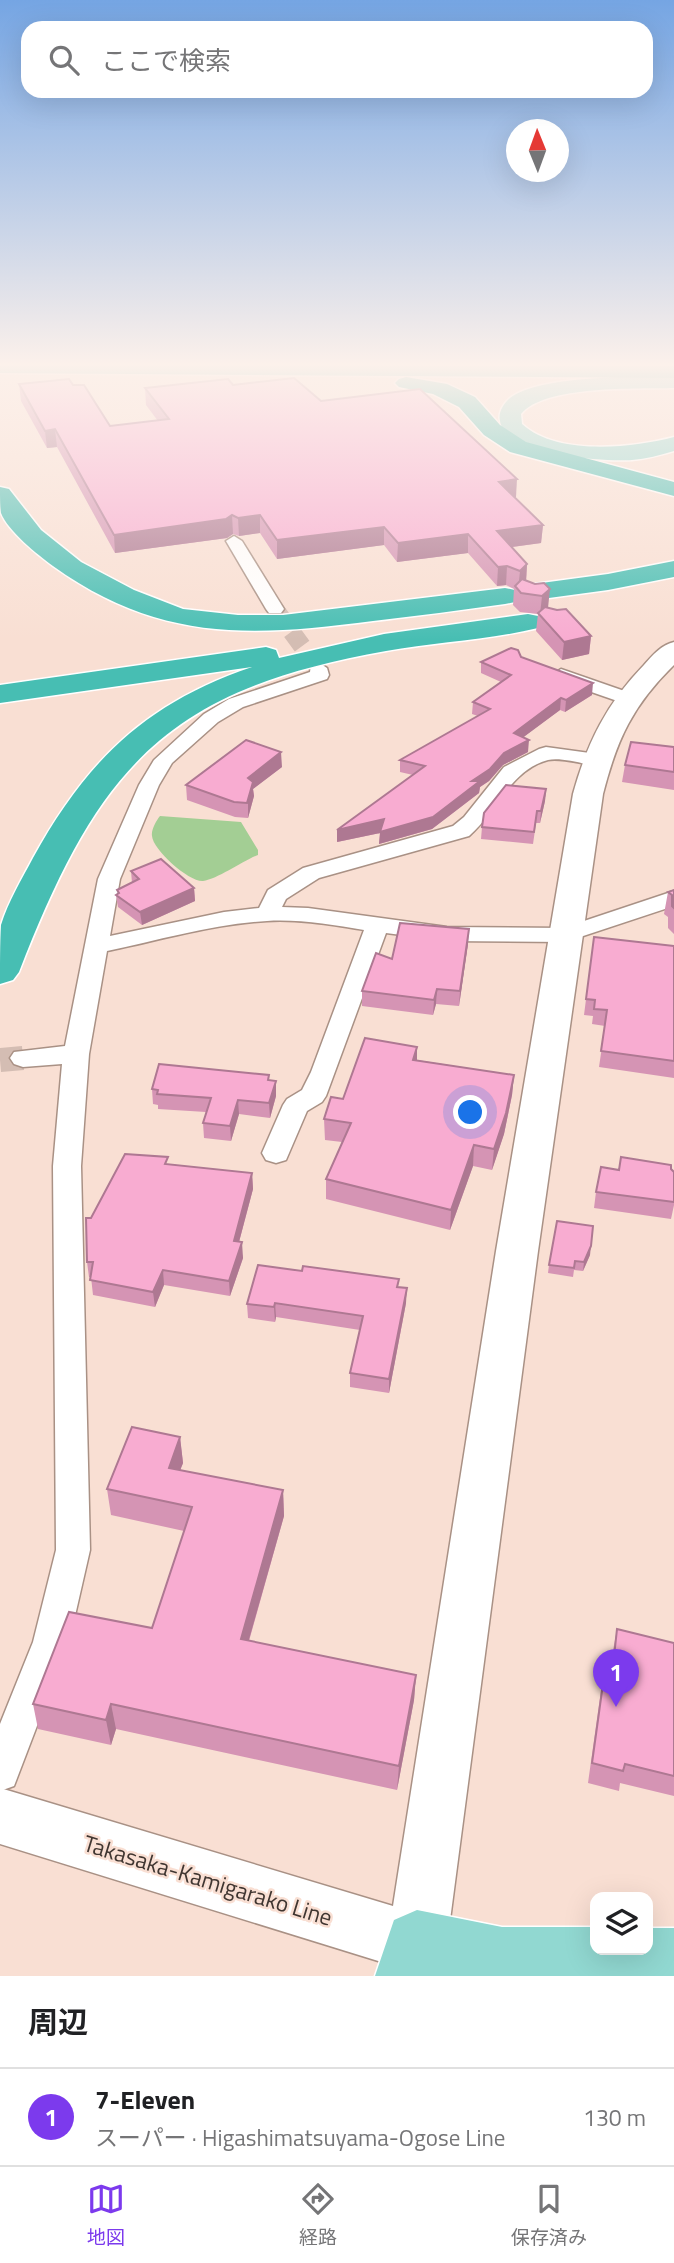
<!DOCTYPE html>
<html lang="ja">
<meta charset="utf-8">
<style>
:root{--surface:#fff;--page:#f2f2f2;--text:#202124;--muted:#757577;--line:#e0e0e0;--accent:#7c3aed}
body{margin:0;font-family:"Titillium Web","Noto Sans JP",sans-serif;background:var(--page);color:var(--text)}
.controls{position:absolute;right:21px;bottom:21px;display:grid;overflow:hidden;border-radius:14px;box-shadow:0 7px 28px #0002}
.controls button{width:63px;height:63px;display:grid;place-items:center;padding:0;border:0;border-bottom:2px solid var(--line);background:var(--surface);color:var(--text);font:35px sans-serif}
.compass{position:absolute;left:506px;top:119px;width:63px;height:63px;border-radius:50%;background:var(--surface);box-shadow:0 7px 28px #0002;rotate:359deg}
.you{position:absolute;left:471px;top:1113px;width:24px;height:24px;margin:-18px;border:5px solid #fff;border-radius:50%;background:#1a73e8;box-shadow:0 0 0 10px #1a73e833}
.badge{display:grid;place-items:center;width:46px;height:46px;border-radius:50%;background:var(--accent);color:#fff;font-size:23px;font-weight:700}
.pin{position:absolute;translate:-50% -58px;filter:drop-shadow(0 2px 4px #0008)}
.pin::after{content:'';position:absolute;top:37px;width:24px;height:21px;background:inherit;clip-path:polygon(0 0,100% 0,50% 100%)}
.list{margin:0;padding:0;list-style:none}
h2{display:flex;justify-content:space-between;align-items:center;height:91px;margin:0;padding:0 28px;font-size:30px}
h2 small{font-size:23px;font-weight:400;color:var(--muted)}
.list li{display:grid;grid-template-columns:46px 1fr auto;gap:21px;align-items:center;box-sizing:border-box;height:98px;padding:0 28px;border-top:2px solid var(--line)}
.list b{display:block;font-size:26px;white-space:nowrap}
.list p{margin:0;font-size:23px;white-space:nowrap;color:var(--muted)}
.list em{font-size:23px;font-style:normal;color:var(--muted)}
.icon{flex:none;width:38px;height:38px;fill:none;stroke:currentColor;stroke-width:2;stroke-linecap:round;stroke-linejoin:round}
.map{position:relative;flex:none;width:674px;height:1976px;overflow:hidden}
.search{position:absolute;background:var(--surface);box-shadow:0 7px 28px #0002;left:21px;right:21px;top:21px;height:77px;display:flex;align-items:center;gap:18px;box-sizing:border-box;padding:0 24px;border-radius:21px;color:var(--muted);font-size:26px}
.sheet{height:189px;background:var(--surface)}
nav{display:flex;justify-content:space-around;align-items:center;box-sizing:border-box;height:98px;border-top:2px solid var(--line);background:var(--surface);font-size:19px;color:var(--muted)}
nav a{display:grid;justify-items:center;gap:4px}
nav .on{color:var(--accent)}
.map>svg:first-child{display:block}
.green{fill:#a3ce94}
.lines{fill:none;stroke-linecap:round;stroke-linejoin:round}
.street-tunnel-far1{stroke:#d4bdb3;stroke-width:18;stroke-dasharray:18 10;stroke-linecap:butt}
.street-tunnel{stroke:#d4bdb3;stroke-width:24;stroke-dasharray:24 11;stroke-linecap:butt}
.street-casing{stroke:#a99185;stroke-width:3}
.secondary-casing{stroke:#a99185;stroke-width:3}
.primary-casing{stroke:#fff;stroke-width:3}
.highway-casing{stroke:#fff;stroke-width:3}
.street{fill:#fff;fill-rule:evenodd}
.secondary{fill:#fff;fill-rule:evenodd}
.primary{fill:#91d8d1;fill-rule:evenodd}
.highway{fill:#47beb3;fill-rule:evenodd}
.wall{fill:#d594b4}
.shaded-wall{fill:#ae7892}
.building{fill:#f8acd1;stroke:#ae7892;stroke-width:2}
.labels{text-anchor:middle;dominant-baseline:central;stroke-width:5;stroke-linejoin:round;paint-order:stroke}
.near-street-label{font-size:23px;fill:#403631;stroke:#f9dfd3}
</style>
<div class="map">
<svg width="674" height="1976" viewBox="0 0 674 1976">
<rect width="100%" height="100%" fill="#f9dfd3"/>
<!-- green -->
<path class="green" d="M160,816L241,822L258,850V855C242,861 218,879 203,881C189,882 153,850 152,836C151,830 156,821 160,816Z"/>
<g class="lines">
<!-- street-tunnel-far1 -->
<path class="street-tunnel-far1" d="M275,609L318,668"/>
<!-- street-tunnel -->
<path class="street-tunnel" d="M0,1060L23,1058"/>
<defs>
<g id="street">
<path d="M234,536L242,541L284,609L281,613H269L266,609L226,541Z"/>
<path d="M318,662L327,668L329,675L327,679L243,707L218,722L172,763L159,785L120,879L110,936L224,912L259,908L268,890L303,868L453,826L464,817L504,767L539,749L546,747L597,754L604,756L607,760L604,764L597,766C583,764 561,757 548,760C510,770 497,812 469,836L319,878L286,899L282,907L308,908L447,927L563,928L674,891V906L565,942L447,941L386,933L326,1096L322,1102L307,1111L286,1160L276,1163L266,1160L262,1153L283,1105L287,1099L302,1090L311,1072L364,930C332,925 299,919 267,921C213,924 160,940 107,951L89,1054L81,1166L90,1550L69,1642L14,1786L0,1791V1724L33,1642L56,1550L53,1166L62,1064L23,1067L14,1064L10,1058L14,1052L65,1046L98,879L139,785L154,760L204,714L229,699L310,672L311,664Z"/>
<path d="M561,669L633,694L636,698L626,704L554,679L552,675Z"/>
</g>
<path id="secondary" d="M674,642V665C633,705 617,739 603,794L538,1251L447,1943L438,1964L417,1973L0,1844V1788L393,1906L496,1251L573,794C587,743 607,703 644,665C653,655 661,645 674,642Z"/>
<g id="primary">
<path d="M674,376V388C639,389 544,385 521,414L522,424C557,456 632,448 674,437V451C660,455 646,459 632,460C604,462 505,456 500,421C498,413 503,404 510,398C540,375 636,377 674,376Z"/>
<path d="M417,1910L502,1927H595V1950H648V1928H674V1976H375L394,1920Z"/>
</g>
<g id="highway">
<path d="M0,364L674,366V378L0,373Z"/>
<path d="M406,377L447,384L475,397L500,425L526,442L674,482V496L510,452L484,435L459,407L433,394L399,387L395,383L399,379Z"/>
<path d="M0,487L9,489L41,530L81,562L134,590L183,609L238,615H283L505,588L515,590L519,596L515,602L505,604C461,610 417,616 373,621C250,637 159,642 53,566C38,555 8,531 1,513C0,506 0,494 0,487Z"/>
<path d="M674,561V577L608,590L534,600L524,598L520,592L524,586L534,584L608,574Z"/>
<path d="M528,614L538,616L542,622L538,628C489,640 436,642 386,651C164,690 98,769 19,972L13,980L0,984C0,966 0,942 1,925C8,902 22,879 33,858C87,760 146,703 252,667L0,703V685L266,647L276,650L279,658L384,634Z"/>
</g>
</defs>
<!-- street casing -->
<use href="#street" class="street-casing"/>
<!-- secondary casing -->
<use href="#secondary" class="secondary-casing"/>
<!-- primary casing -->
<use href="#primary" class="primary-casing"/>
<!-- highway casing -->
<use href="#highway" class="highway-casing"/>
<!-- street -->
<use href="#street" class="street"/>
<!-- secondary -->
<use href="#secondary" class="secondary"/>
<!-- primary -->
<use href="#primary" class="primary"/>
<!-- highway -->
<use href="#highway" class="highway"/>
</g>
<!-- wall -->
<g class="wall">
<path d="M19,384L73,385L110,426L158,421L146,405L145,388L233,385L321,401L516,497H514L543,525L541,543L512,547L527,564L526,580L535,584L548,607L591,636L589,654L562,660L536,631L538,614L520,612L513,605L514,589L506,585L497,586L468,553L397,562L384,545L277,559L260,533L239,536L233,534L227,538L115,553L57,447L47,448L21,401Z"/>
<path d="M521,657L592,695L565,712L560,710L523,737L528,752L503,765L489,781L480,787L479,793L432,829L379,844L380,833L337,842L413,775L400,772V760L478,716L472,714L473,702L501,682L481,673V662Z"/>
<path d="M674,747V790L622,782L625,765Z"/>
<path d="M282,767L253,789L254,796L248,818L235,817L187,800L186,785Z"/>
<path d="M546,789L545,801L540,823H536L533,844L481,839L482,827Z"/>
<path d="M131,871L194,888L195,901L142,925L118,907L116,895L118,894L117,890L132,883Z"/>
<path d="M674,890V934L668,928V917L664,914L668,892Z"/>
<path d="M594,937L674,946V1078L599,1067L605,1026L592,1024L593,1016L584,1015Z"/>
<path d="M468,944L459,1006L436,1004L433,1015L362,1006V991L392,959Z"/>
<path d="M417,1047V1060L514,1075L512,1095L504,1134L492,1170L473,1166L450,1230L326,1199V1179L342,1142L325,1140L324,1119L343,1099Z"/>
<path d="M269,1081L276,1096L270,1118L239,1114L231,1141L204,1138L203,1123L206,1112L158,1109V1105L153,1104L152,1089Z"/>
<path d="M168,1164L252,1173L253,1189L239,1242L243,1258L230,1296L164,1285L155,1307L93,1295L91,1277H89L87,1262L91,1218Z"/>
<path d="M671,1169L674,1172V1205L671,1219L594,1208L596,1192L619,1170Z"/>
<path d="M590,1255L583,1271L574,1270L573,1277L548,1273L549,1265Z"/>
<path d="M302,1271L399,1279L398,1287L406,1303L389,1393L350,1387V1373L360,1330L276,1317L275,1322L248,1318L247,1304Z"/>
<path d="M180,1437L183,1463L180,1470L283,1490L284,1516L249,1641L416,1675L414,1700L397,1790L116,1729L111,1745L38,1729L33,1704L152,1628L184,1531L111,1515L107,1489Z"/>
<path d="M617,1629L674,1643V1796L620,1783L619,1791L588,1783L603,1676L607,1655L612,1656Z"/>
</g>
<!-- shaded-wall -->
<g class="shaded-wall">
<path d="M55,429L57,447L47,448L45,431Z"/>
<path d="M517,479L516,497L498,500L499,482Z"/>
<path d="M232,515L233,534L227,538L115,553L114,535Z"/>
<path d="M260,515V533L239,536L238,518Z"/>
<path d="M543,525L541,543L496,549L497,531Z"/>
<path d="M384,527V545L277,559V540Z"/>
<path d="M468,534V553L397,562L398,543Z"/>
<path d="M527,564L526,583L518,590L520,571Z"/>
<path d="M507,566L506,585L497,586L498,567Z"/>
<path d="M550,589L548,608L540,615L542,596Z"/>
<path d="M591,636L589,654L562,660L564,642Z"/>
<path d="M593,683L592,695L565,712L566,700Z"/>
<path d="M561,698L560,710L513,745L514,733Z"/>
<path d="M529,740L528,752L503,765L489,781L480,787L479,793L432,829L379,844L380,833L337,842V830L472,781L504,753Z"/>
<path d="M281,752L282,767L253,789L254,796L248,818V778Z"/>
<path d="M546,789L545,801L540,823L541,811Z"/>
<path d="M194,888L195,901L142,925L140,912Z"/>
<path d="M469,929L468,944L459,1006L460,991Z"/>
<path d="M437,989L436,1004L433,1015L434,1000Z"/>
<path d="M417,1047V1067L413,1060Z"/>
<path d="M514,1075L512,1095L504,1134L492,1170L494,1149Z"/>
<path d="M276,1081V1096L270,1118L269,1103Z"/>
<path d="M238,1100L239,1114L231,1141L230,1126Z"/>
<path d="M474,1145L473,1166L450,1230L451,1210Z"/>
<path d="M252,1173L253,1189L235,1257L234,1241Z"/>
<path d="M242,1242L243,1258L230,1296L229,1281Z"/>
<path d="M591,1246L590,1255L583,1271L584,1262Z"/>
<path d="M163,1270L164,1285L155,1307L153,1292Z"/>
<path d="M407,1288L406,1303L389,1393V1379Z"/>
<path d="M275,1303L276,1317L275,1322L274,1307Z"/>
<path d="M180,1437L183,1463L171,1494L169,1468Z"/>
<path d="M283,1490L284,1516L242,1664L241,1639Z"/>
<path d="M416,1675L414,1700L397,1790L399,1766Z"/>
<path d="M111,1704L116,1729L111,1745L106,1720Z"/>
</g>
<!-- building -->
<g class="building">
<path d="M294,378L321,401L420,389L517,479L499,482L543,525L497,531L527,564L520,571L507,566L498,567L468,534L398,543L384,527L277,540L260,515L238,518L232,515L226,519L114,535L55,429L45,431L19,384L69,379L73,385H84L110,426L169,419L145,388L228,379L233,385Z"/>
<path d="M522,579L535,584L544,583L550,589L542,596L521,593L515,586Z"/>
<path d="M545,607L557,610L566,609L591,636L564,642L538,613Z"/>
<path d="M511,648L518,650L521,657L593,683L566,700L561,698L514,733L529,740L504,753L490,769L472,781H480L433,817L380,832L384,819L337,830L425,766L400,760L490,709L473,702L511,675L481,662Z"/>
<path d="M246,740L281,752L248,778L253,782L247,803L234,802L186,785Z"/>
<path d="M631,742L674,747V772L625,765Z"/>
<path d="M506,785L546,789L541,811H537L534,832L482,827L484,813Z"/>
<path d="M161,859L194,888L140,912L116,895L119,893L117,890L139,879L131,871Z"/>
<path d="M674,890V908L672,906V895L668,892Z"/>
<path d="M400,923L469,929L460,991L437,989L434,1000L362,991L376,953L392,959Z"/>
<path d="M594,937L674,946V1061L601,1051L607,1010L594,1009L595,1000L586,999Z"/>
<path d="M365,1038L417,1047L413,1060L514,1075L506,1113L494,1149L474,1145L451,1210L326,1179L351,1123L324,1119L331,1097L343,1099Z"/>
<path d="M159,1064L269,1075L268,1080L276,1081L269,1103L238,1100L230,1126L203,1123L211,1098L157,1094L158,1090L152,1089Z"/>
<path d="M125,1154L168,1157L165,1164L252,1173L234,1241L242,1242L229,1281L163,1270L153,1292L90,1280L93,1262H87L86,1218H91Z"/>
<path d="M621,1157L671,1165V1169L674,1172V1202L596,1192L601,1167L619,1170Z"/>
<path d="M557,1221L593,1226L591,1246L584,1262L575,1261L574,1268L549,1265Z"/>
<path d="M258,1265L302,1271L303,1266L399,1279L397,1287L407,1288L389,1379L350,1373L363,1316L275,1303L274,1307L247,1304Z"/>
<path d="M132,1427L180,1437L169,1468L283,1490L241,1639L416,1675L399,1766L111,1704L106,1720L33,1704L69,1612L152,1628L192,1507L107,1489Z"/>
<path d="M617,1629L674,1643V1776L625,1764L623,1771L592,1763L607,1655L614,1657Z"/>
</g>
<!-- sky -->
<linearGradient id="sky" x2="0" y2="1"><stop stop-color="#75a5e3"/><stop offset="0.57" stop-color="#fcf1eb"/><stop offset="1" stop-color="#fcf1eb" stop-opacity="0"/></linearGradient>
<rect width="674" height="640" fill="url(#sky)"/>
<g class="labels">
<!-- near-street labels -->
<g class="near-street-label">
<text transform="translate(208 1880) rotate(17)">Takasaka-Kamigarako Line</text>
</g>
</g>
</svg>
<div class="controls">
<button><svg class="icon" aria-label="layers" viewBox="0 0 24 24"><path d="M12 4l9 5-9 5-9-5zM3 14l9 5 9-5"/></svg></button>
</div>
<svg class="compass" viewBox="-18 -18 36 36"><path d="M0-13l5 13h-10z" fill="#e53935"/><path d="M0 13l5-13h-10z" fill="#757577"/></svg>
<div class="you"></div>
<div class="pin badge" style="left:616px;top:1707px">1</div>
<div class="search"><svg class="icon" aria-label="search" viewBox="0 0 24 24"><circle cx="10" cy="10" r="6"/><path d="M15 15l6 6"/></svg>ここで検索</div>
</div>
<section class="sheet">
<h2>周辺<small></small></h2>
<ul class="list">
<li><span class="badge">1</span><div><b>7-Eleven</b><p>スーパー · Higashimatsuyama-Ogose Line</p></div><em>130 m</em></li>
</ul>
</section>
<nav>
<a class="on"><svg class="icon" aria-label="map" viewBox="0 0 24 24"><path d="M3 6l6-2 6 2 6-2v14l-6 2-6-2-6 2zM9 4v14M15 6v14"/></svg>地図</a>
<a><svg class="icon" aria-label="directions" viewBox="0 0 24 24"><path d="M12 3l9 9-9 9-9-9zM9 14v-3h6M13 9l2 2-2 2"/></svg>経路</a>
<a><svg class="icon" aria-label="saved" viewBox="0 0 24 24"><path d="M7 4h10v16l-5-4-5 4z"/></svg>保存済み</a>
</nav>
